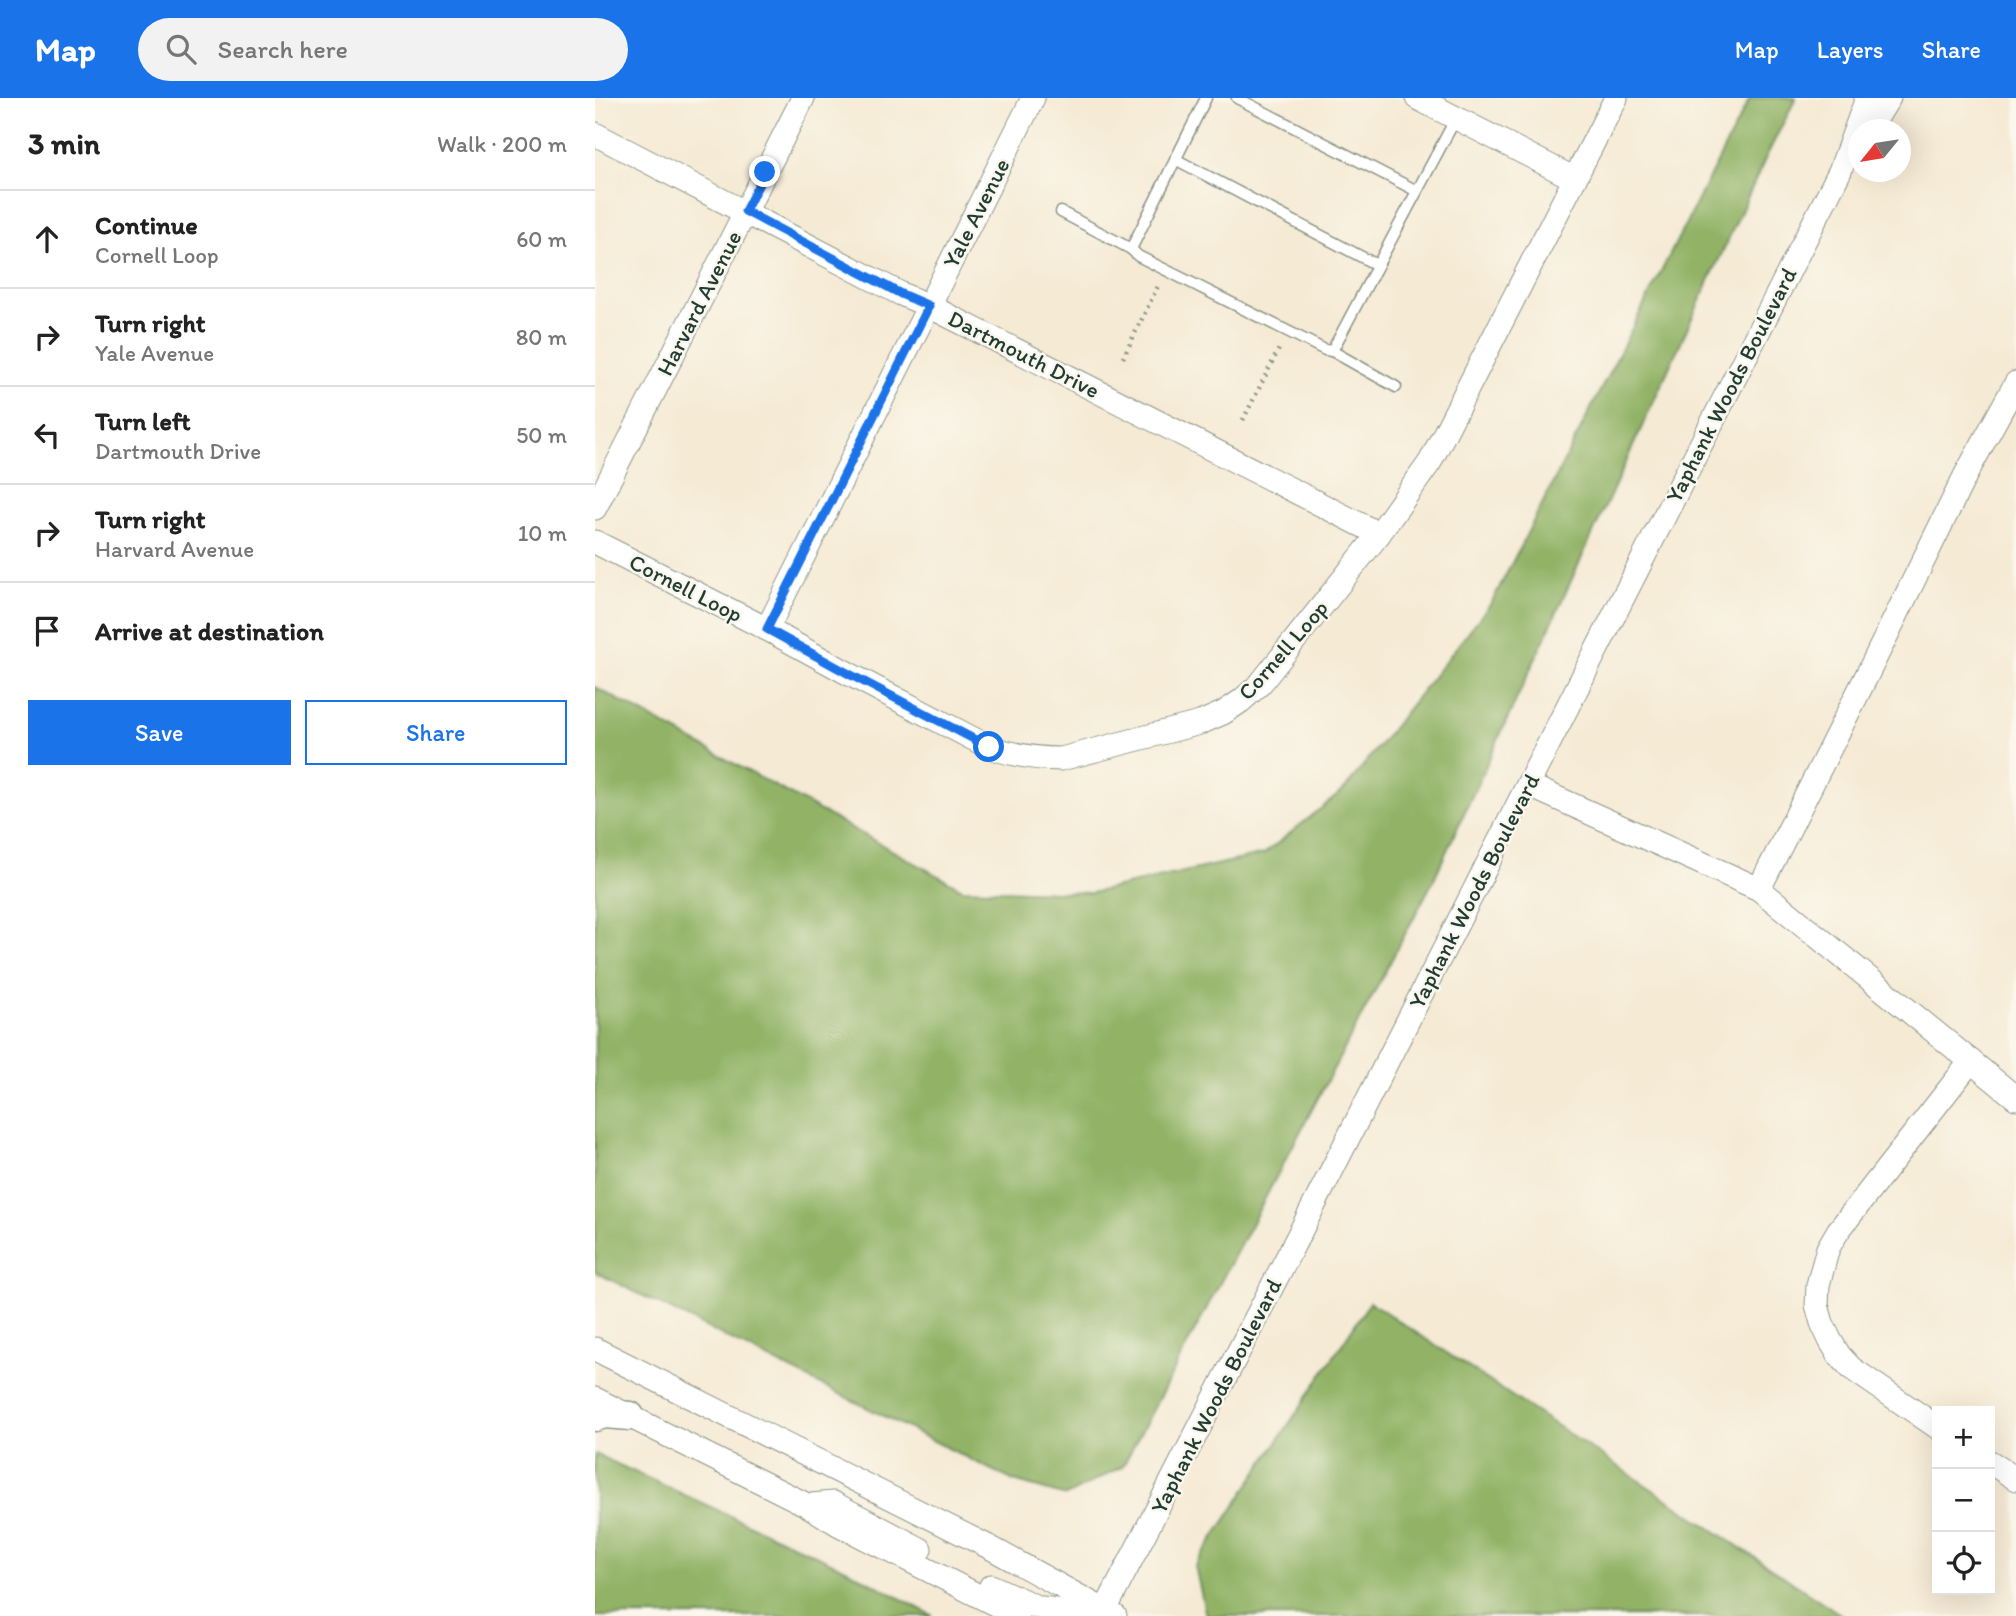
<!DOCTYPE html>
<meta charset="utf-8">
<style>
:root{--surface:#fff;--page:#f2f2f2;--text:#222;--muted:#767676;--line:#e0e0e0;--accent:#1a73e8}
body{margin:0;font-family:Itim,sans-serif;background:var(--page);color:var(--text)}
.controls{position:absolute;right:21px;bottom:21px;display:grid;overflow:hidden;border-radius:0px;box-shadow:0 7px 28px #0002}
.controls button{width:63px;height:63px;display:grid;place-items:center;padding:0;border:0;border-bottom:2px solid var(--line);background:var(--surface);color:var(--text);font:35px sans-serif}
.compass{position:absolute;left:1253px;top:21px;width:63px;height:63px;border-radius:50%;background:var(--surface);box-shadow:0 7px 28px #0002;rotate:240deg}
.stop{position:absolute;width:21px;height:21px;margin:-16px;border:5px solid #1a73e8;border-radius:50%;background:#fff}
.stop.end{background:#1a73e8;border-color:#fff;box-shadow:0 2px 7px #0008}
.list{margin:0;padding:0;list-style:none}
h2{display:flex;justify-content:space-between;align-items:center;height:91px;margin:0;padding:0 28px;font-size:30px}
h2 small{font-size:23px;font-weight:400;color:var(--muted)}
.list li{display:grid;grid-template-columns:46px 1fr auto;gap:21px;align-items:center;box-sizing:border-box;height:98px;padding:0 28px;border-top:2px solid var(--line)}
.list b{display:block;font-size:26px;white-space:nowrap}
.list p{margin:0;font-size:23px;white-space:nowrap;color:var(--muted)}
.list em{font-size:23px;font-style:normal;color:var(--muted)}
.actions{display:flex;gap:14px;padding:21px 28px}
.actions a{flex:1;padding:16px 0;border:2px solid var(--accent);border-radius:0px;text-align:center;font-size:24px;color:var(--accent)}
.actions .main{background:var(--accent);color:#fff}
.icon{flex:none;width:38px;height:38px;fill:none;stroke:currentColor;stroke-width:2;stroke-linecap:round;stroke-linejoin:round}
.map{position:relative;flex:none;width:1421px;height:1518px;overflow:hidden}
header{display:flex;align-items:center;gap:42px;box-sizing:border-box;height:98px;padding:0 35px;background:var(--accent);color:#fff}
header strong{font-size:33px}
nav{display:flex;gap:38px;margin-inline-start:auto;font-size:24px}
.search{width:490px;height:63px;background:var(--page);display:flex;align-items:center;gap:18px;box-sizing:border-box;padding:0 24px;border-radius:38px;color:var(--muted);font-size:26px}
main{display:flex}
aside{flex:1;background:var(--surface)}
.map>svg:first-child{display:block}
.forest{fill:#92b366;stroke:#58784d;stroke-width:2}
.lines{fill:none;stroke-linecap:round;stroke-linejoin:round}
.service-casing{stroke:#8a9484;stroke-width:13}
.minor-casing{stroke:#8a9484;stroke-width:25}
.tertiary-casing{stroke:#8a9484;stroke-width:31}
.path{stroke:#8a9484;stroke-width:4.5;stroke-dasharray:2 5;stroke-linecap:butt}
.service{stroke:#fff;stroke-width:10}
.minor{stroke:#fff;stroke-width:23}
.tertiary{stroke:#fff;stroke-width:28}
.route{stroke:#1a73e8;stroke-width:9}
.labels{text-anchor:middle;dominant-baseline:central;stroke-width:5;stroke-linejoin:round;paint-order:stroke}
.street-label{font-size:23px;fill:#1f3d34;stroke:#fbf7ec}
</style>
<header>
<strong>Map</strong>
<div class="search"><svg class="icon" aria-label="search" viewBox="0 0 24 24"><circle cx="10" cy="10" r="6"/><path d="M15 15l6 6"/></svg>Search here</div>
<nav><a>Map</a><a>Layers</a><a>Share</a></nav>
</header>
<main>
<aside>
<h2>3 min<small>Walk · 200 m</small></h2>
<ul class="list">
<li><svg class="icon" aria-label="ahead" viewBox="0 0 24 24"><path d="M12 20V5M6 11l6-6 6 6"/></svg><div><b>Continue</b><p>Cornell Loop</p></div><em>60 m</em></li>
<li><svg class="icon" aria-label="right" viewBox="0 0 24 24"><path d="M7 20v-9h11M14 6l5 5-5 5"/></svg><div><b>Turn right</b><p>Yale Avenue</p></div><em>80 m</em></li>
<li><svg class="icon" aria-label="left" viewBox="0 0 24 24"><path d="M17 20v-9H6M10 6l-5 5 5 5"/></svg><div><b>Turn left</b><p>Dartmouth Drive</p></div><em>50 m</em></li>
<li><svg class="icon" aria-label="right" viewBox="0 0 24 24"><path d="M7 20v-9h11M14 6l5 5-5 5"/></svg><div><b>Turn right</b><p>Harvard Avenue</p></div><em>10 m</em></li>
<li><svg class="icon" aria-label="arrive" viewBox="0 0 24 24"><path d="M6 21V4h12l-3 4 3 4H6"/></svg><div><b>Arrive at destination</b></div></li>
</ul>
<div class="actions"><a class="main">Save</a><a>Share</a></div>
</aside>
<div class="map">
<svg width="1421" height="1518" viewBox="0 0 1421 1518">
<rect width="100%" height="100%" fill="#fbf7ec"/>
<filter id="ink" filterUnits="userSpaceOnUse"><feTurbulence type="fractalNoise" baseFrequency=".0143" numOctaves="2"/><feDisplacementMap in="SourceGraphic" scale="14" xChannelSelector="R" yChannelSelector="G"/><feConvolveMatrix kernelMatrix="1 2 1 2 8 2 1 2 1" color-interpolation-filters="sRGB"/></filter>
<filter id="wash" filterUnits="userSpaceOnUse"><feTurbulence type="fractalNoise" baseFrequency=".00686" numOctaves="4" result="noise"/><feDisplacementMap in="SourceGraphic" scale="28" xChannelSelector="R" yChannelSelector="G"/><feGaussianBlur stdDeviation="1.57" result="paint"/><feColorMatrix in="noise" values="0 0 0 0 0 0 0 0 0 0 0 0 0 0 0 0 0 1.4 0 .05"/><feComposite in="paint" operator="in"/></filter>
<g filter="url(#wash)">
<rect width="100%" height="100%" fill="#f5ead4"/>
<!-- forest -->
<g class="forest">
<path d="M1155,0H1201L1171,59L837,785L528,1368L471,1398L419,1383L0,1174V589L367,791L496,795L669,756L749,692L897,504Z"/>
<path d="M775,1204L1248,1518H611L600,1468Z"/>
<path d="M0,1356L251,1471L338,1518H0Z"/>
</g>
</g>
<g filter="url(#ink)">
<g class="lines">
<defs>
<g id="service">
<path d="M611,0L536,151L543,158L730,252L737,253L861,20"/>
<path d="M642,0L822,93"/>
<path d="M580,61L782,167"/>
<path d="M466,114L536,151"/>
<path d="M737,253L801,289"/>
</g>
<g id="minor">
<path d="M822,0L980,81"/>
<path d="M1274,32L1294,0"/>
<path d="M0,36L306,196L334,208L784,436"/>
<path d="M0,410L208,0"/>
<path d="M0,444L172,531L256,577L394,649C418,657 440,661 466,661L605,625L628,615L646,603L665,586L784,436L835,364L1021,0"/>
<path d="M172,531L438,0"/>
<path d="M933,687L1164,791L1421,1000"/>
<path d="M1164,791L1272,577L1370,378L1421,285"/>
<path d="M0,1251L396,1450L520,1518"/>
<path d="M0,1301L212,1407L243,1426L423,1518"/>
<path d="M1342,1329L1256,1270L1244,1257L1235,1242L1227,1225L1222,1207L1223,1187L1233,1150L1243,1133L1376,963"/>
<path d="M1395,1364L1421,1381"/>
<path d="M216,1407L238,1405L325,1451"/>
<path d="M396,1488L442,1509L475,1514L510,1511"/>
<path d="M507,1518L714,1117L1245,73L1272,0"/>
</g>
<path id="tertiary" d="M0,1319L10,1316L35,1318"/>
</defs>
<!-- service casing -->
<use href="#service" class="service-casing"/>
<!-- minor casing -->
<use href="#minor" class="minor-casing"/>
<!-- tertiary casing -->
<use href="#tertiary" class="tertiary-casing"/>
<!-- path -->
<g class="path">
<path d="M528,260L563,188"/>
<path d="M648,322L684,251"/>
</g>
<!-- service -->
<use href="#service" class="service"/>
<!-- minor -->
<use href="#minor" class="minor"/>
<!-- tertiary -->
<use href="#tertiary" class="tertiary"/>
</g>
</g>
<g class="lines" filter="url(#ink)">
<!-- route -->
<path class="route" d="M170,74L150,113L306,196L334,208L172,531L256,577L394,649"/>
</g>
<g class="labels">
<!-- street labels -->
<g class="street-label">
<text transform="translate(381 115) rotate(-63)">Yale Avenue</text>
<text transform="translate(104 205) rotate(-63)">Harvard Avenue</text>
<text transform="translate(429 256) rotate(27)">Dartmouth Drive</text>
<text transform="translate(1136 287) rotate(-63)">Yaphank Woods Boulevard</text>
<text transform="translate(91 490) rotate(27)">Cornell Loop</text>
<text transform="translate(688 552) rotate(-49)">Cornell Loop</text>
<text transform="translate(879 793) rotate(-63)">Yaphank Woods Boulevard</text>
<text transform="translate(621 1298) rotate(-63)">Yaphank Woods Boulevard</text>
</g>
</g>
</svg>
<div class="controls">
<button>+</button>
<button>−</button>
<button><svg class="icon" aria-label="locate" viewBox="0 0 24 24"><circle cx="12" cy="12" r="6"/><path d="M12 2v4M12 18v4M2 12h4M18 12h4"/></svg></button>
</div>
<svg class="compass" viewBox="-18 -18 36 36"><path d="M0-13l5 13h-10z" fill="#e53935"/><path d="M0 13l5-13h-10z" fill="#767676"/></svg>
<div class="stop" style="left:394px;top:649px"></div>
<div class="stop end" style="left:170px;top:74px"></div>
</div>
</main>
